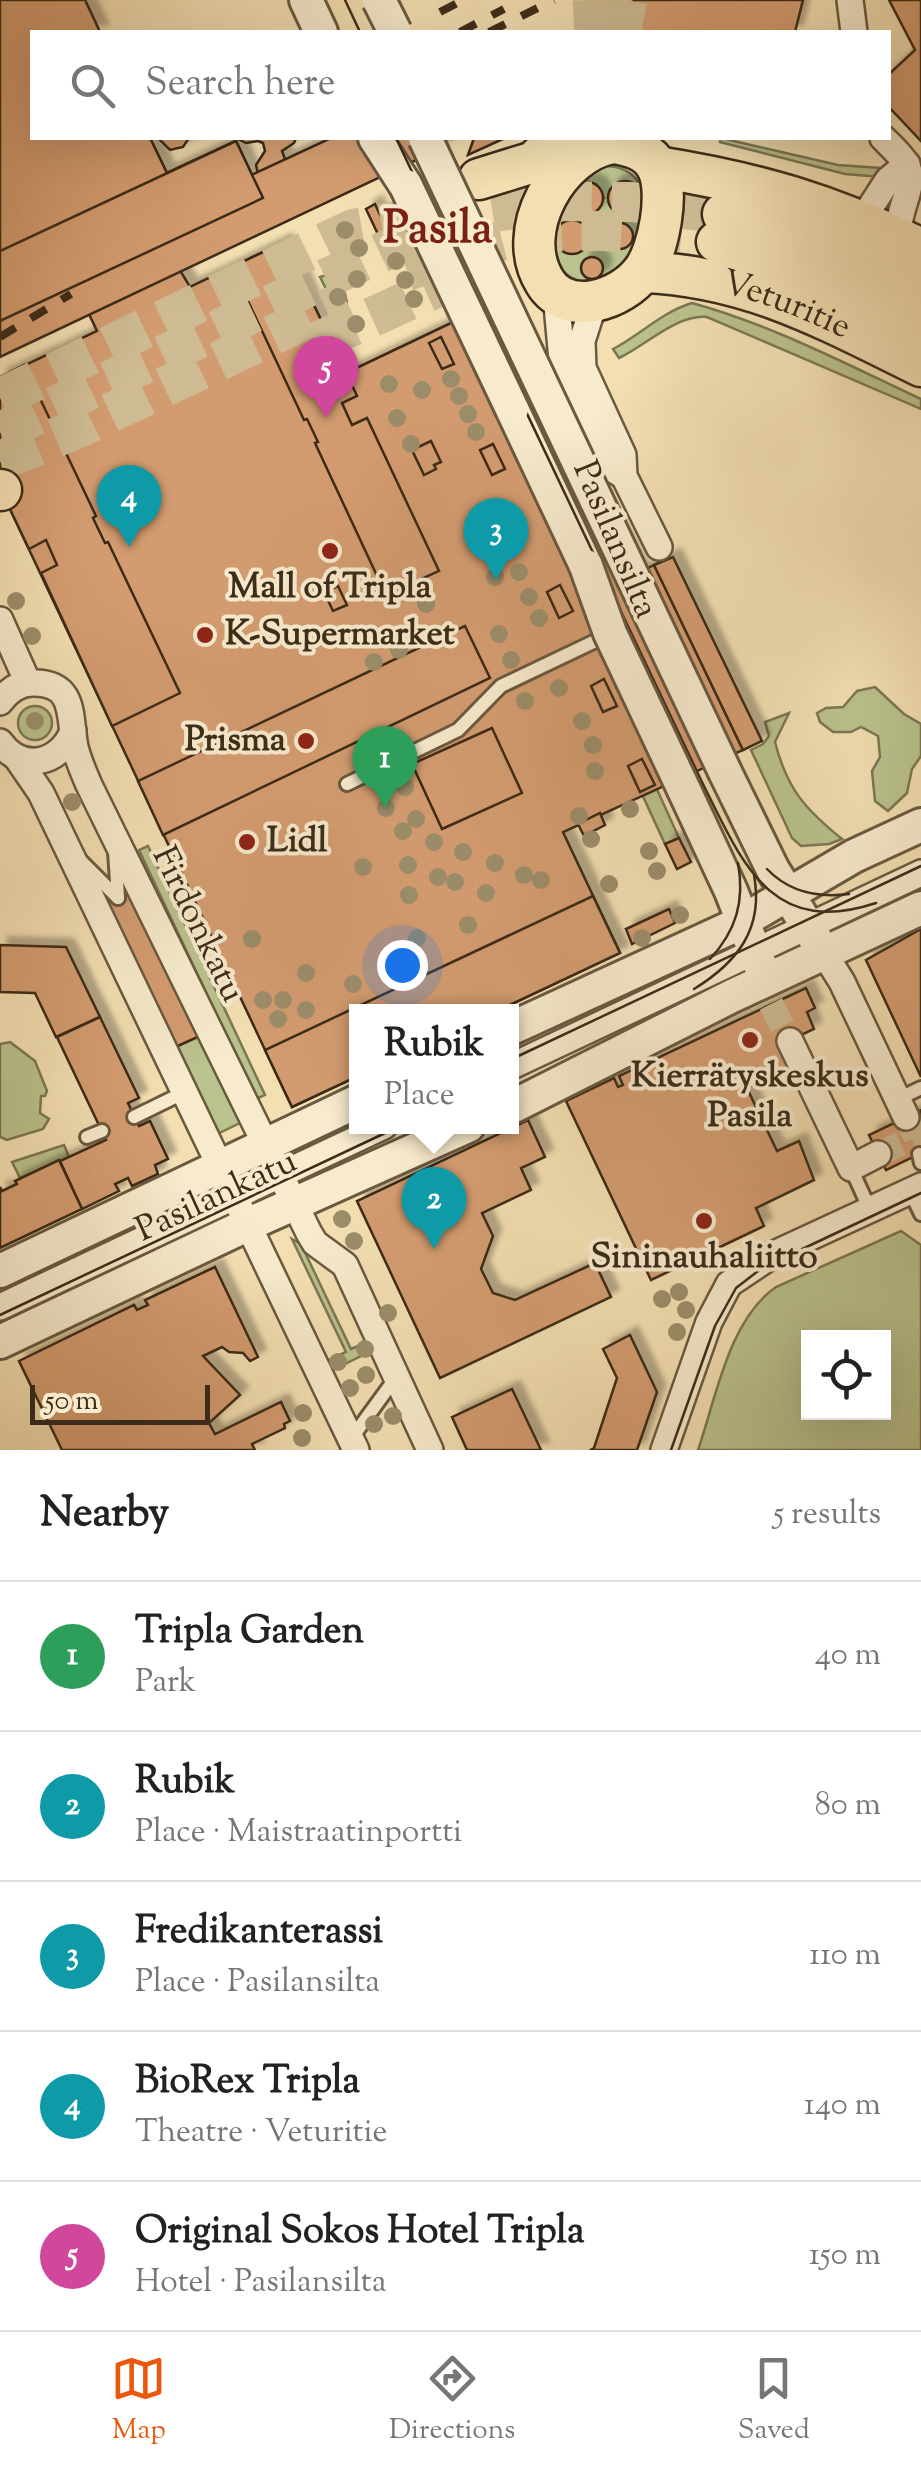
<!DOCTYPE html>
<meta charset="utf-8">
<style>
:root{--surface:#fff;--page:#f2f2f2;--text:#222;--muted:#767676;--line:#e0e0e0;--accent:#ea580c}
body{margin:0;font-family:"Sorts Mill Goudy",serif;background:var(--page);color:var(--text)}
.controls{position:absolute;right:30px;bottom:30px;display:grid;overflow:hidden;border-radius:0px;box-shadow:0 10px 40px #0002}
.controls button{width:90px;height:90px;display:grid;place-items:center;padding:0;border:0;border-bottom:2px solid var(--line);background:var(--surface);color:var(--text);font:50px sans-serif}
.scale{position:absolute;left:30px;bottom:25px;width:180px;box-sizing:border-box;padding-left:10px;border:5px solid #3c2c19;border-top:0;font-size:28px;line-height:35px;white-space:nowrap;color:#3c2c19;-webkit-text-stroke:8px #f7eacd;paint-order:stroke}
.you{position:absolute;left:402px;top:965px;width:35px;height:35px;margin:-25px;border:8px solid #fff;border-radius:50%;background:#1a73e8;box-shadow:0 0 0 15px #1a73e833}
.badge{display:grid;place-items:center;width:65px;height:65px;border-radius:50%;background:var(--accent);color:#fff;font-size:32px;font-weight:700}
.pin{position:absolute;translate:-50% -82px;filter:drop-shadow(0 2px 5px #0008)}
.pin::after{content:'';position:absolute;top:52px;width:35px;height:30px;background:inherit;clip-path:polygon(0 0,100% 0,50% 100%)}
.popup{position:absolute;left:349px;top:1004px;width:170px;height:130px;box-sizing:border-box;display:grid;place-content:center;border-radius:0px;background:var(--surface);filter:drop-shadow(0 2px 8px #0005);font-size:32px;white-space:nowrap;color:var(--muted)}
.popup b{font-size:38px;color:var(--text)}
.popup::after{content:'';position:absolute;left:50%;top:100%;margin-left:-20px;border:20px solid transparent;border-top-color:var(--surface)}
.list{margin:0;padding:0;list-style:none}
h2{display:flex;justify-content:space-between;align-items:center;height:130px;margin:0;padding:0 40px;font-size:42px}
h2 small{font-size:32px;font-weight:400;color:var(--muted)}
.list li{display:grid;grid-template-columns:65px 1fr auto;gap:30px;align-items:center;box-sizing:border-box;height:150px;padding:0 40px;border-top:2px solid var(--line)}
.list b{display:block;font-size:38px;white-space:nowrap}
.list p{margin:0;font-size:32px;white-space:nowrap;color:var(--muted)}
.list em{font-size:32px;font-style:normal;color:var(--muted)}
.icon{flex:none;width:55px;height:55px;fill:none;stroke:currentColor;stroke-width:2;stroke-linecap:round;stroke-linejoin:round}
.map{position:relative;flex:none;width:921px;height:1450px;overflow:hidden}
.search{position:absolute;background:var(--surface);box-shadow:0 10px 40px #0002;left:30px;right:30px;top:30px;height:110px;display:flex;align-items:center;gap:25px;box-sizing:border-box;padding:0 35px;border-radius:0px;color:var(--muted);font-size:38px}
.sheet{height:880px;background:var(--surface)}
nav{display:flex;justify-content:space-around;align-items:center;box-sizing:border-box;height:140px;border-top:2px solid var(--line);background:var(--surface);font-size:28px;color:var(--muted)}
nav a{display:grid;justify-items:center;gap:5px}
nav .on{color:var(--accent)}
.map>svg:first-child{display:block}
.green{fill:#bac28d;stroke:#7b7753;stroke-width:2.5;fill-rule:evenodd}
.building{fill:#d39c6f;stroke:#3c2c19;stroke-width:2.5;filter:url(#shadow)}
.lines{fill:none;stroke-linecap:round;stroke-linejoin:round}
.minor-tunnel{stroke:#cebb93;stroke-width:25;stroke-dasharray:25 12;stroke-linecap:butt}
.primary-tunnel{stroke:#cebb93;stroke-width:40;stroke-dasharray:40 20;stroke-linecap:butt}
.service-casing{stroke:#6a593f;stroke-width:18}
.minor-casing{stroke:#6a593f;stroke-width:30}
.tertiary-casing{stroke:#6a593f;stroke-width:38}
.primary-casing{stroke:#3c2c19;stroke-width:45}
.service{stroke:#f7eacd;stroke-width:12}
.minor{stroke:#f7eacd;stroke-width:25}
.tertiary{stroke:#f7eacd;stroke-width:32}
.primary{stroke:#f3dfb2;stroke-width:40}
.tram{stroke:#3c2c19;stroke-width:2.5}
.rail{stroke:#3c2c19;stroke-width:8;stroke-dasharray:18 18;stroke-linecap:butt}
.tertiary-bridge-casing{stroke:#6a593f;stroke-width:38;stroke-linecap:butt}
.tertiary-bridge{stroke:#f7eacd;stroke-width:32}
.tree{fill:#9c8d6a}
.poi-dot{fill:#8f2418;stroke:#f7eacd;stroke-width:4}
.labels{text-anchor:middle;dominant-baseline:central;stroke-width:8;stroke-linejoin:round;paint-order:stroke}
.street-label{font-size:35px;fill:#3c2c19;stroke:#f7eacd}
.poi-label{font-size:35px;font-weight:bold;fill:#3c2c19;stroke:#f7eacd}
.district-label{font-size:45px;font-weight:bold;fill:#7a1f14;stroke:#f7eacd}
</style>
<div class="map">
<svg width="921" height="1450" viewBox="0 0 921 1450">
<defs>
<filter id="shadow"><feDropShadow dx="8" dy="-8" stdDeviation="2.5" flood-color="#0004"/></filter>
</defs>
<rect width="100%" height="100%" fill="#f3dfb2"/>
<filter id="stains"><feTurbulence type="fractalNoise" baseFrequency=".002" numOctaves="4"/><feColorMatrix values="0 0 0 0 .2 0 0 0 0 .09 0 0 0 0 .02 0 0 0 .5 -.17"/></filter>
<radialGradient id="worn" r=".72"><stop offset=".6" stop-color="#630" stop-opacity="0"/><stop offset="1" stop-color="#630" stop-opacity=".3"/></radialGradient>
<!-- green -->
<g class="green">
<path d="M721,138L838,165L881,168V177L845,174L720,142Z"/>
<path d="M606,166C680,168 635,300 577,280C541,268 552,207 573,186C581,178 595,170 606,166ZM585,181L596,184L604,198L596,211L586,214L573,206C568,195 573,184 585,181ZM624,181L635,184L641,193L639,208L630,214L615,211L609,202L610,190ZM570,220C583,221 590,229 588,243L576,253L561,250L555,241L559,225Z"/>
<path d="M339,271L347,302L337,311L320,277Z"/>
<path d="M692,303C772,325 846,364 921,399V409L707,317C677,314 645,346 619,358L613,349C640,335 662,312 692,303Z"/>
<path d="M875,687L904,714L921,724V756L912,769L907,793L888,811L875,801L872,771L880,757L878,736L861,727L851,732H833L820,722L817,713L826,708L843,707L857,691Z"/>
<circle cx="35" cy="723" r="17"/>
<path d="M789,713L775,742C787,789 805,809 842,839L829,844L801,846L792,838L751,750L763,744L769,736L765,722Z"/>
<path d="M655,785L679,838L665,844L641,792Z"/>
<path d="M148,846L265,1095L256,1099L139,850Z"/>
<path d="M202,1035L244,1121L211,1137L169,1050Z"/>
<path d="M10,1042L35,1061L47,1091L45,1096H41L40,1113L49,1119L43,1129L7,1140L0,1137V1044Z"/>
<path d="M64,1145L69,1157L20,1178L12,1162Z"/>
<path d="M901,1231L921,1245V1450H698C716,1398 729,1319 776,1287ZM808,1338H884V1412H808Z"/>
<path d="M292,1239L301,1244L351,1349L367,1342L371,1351L333,1370L329,1360L346,1352Z"/>
</g>
<!-- building -->
<g class="building">
<path d="M0,0H85L100,32H32V138H150L167,173L236,141L262,198L164,244L190,287L284,242L346,373L493,303L640,572L654,565L743,750L563,832L620,953L495,1012H487L462,958L398,988L409,1012H356V1077L292,1107L0,488V377L97,331L75,285L0,321Z"/>
<path d="M0,0H85L100,32H32V138H150L167,173L236,141L263,198L0,321Z"/>
<path d="M636,0H803L795,32H573Z"/>
<path d="M889,0H921V141L888,106V75L915,50Z"/>
<path d="M158,138H189L183,147L170,150Z"/>
<path d="M236,138H296L294,143L282,151L288,167L282,179L271,183L258,174L256,165L265,151L263,143L258,141L246,143Z"/>
<path d="M331,138H444L448,145L0,357V292Z"/>
<path d="M474,138H505L468,155Z"/>
<path d="M236,141L263,198L0,321V251Z"/>
<circle cx="625" cy="198" r="17"/>
<circle cx="587" cy="198" r="16"/>
<path d="M375,204L394,245L385,249L366,209Z"/>
<circle cx="572" cy="237" r="17"/>
<circle cx="620" cy="236" r="13"/>
<path d="M284,242L357,396L342,403L352,425L367,418L439,571L386,595L315,443L318,442L307,419L304,420L232,267Z"/>
<circle cx="592" cy="268" r="11"/>
<path d="M441,337L454,364L442,369L429,343Z"/>
<path d="M24,365L96,516L93,518L105,543L108,542L180,693L112,726L41,573L57,565L46,540L29,549L0,488V377Z"/>
<path d="M431,441L441,462L434,465L436,469L424,475L412,450Z"/>
<path d="M493,444L505,469L492,475L480,450Z"/>
<path d="M673,557L762,741L743,750L654,565Z"/>
<path d="M560,585L573,611L559,618L547,592Z"/>
<path d="M338,586L347,605L333,611L324,592Z"/>
<path d="M465,626L490,678L163,835L138,781Z"/>
<path d="M604,679L617,706L603,712L591,686Z"/>
<path d="M492,728L522,793L442,829L412,764Z"/>
<path d="M642,759L655,785L640,792L628,766Z"/>
<path d="M600,813L605,825L584,836L578,824Z"/>
<path d="M679,838L691,862L677,869L665,844Z"/>
<path d="M133,891L202,1035L169,1050L100,907Z"/>
<path d="M593,896L620,953L495,1012H356V1077L292,1107L265,1050Z"/>
<path d="M669,909L675,923L632,944L626,929Z"/>
<path d="M921,929V1077L866,960Z"/>
<path d="M0,945L66,947L100,1017L56,1037L35,993L0,992Z"/>
<path d="M806,988L815,1008L807,1012L814,1029L778,1046L789,1069L747,1088L777,1151L799,1141L814,1180L756,1208L764,1226L651,1280L566,1101L614,1078L618,1087L623,1085L619,1076Z"/>
<path d="M100,1017L139,1098L128,1103L139,1126L150,1121L168,1159L155,1165L158,1174L132,1186L128,1178L115,1184L119,1191L82,1209L60,1161L106,1140L57,1037Z"/>
<path d="M921,1110V1153L886,1170L869,1135Z"/>
<path d="M528,1120L545,1157L521,1168L531,1190L482,1213L493,1236L481,1269L493,1293L515,1300L595,1263L611,1297L440,1378L357,1201Z"/>
<path d="M59,1160L82,1209L0,1248V1187L2,1191L17,1184L15,1181Z"/>
<path d="M215,1267L258,1357L250,1361L243,1353L229,1352L222,1347L203,1356L240,1395L209,1423L215,1434L281,1402L290,1421L284,1424L285,1428L252,1444L255,1450H62L19,1361L134,1305L137,1310L148,1305L145,1300Z"/>
<path d="M630,1335L657,1392L637,1450H590L594,1448L617,1378L603,1349Z"/>
<path d="M512,1389L541,1450H467L452,1417Z"/>
</g>
<g class="lines">
<!-- minor-tunnel -->
<g class="minor-tunnel">
<path d="M771,1004L790,1041"/>
<path d="M878,1154L916,1137L906,1117"/>
</g>
<!-- primary-tunnel -->
<g class="primary-tunnel">
<path d="M593,0L594,32"/>
<path d="M621,32L627,0"/>
<path d="M407,271C444,259 480,245 518,237C584,224 651,234 717,242"/>
<path d="M317,342L465,275"/>
<path d="M0,398L353,229L424,216"/>
<path d="M0,432L391,248L482,214L564,201L632,202L723,214"/>
<path d="M0,461L83,426L346,300"/>
</g>
<defs>
<g id="service">
<path d="M347,784L458,730L501,686L608,635"/>
<path d="M115,851L118,898"/>
<path d="M81,861L118,898"/>
<path d="M898,1099L921,1088"/>
<path d="M134,1117L185,1092"/>
<path d="M87,1137L102,1131"/>
<path d="M919,1154L921,1163"/>
<path d="M851,1168L870,1210"/>
<path d="M910,1191L921,1214"/>
<path d="M351,1439L397,1376"/>
</g>
<g id="minor">
<path d="M850,0L854,32"/>
<path d="M883,138C890,145 899,153 905,162C920,186 894,208 900,239"/>
<path d="M856,218L868,211L888,180L907,164"/>
<path d="M556,294L564,382L604,464L624,476"/>
<path d="M600,299L590,316L582,341L583,368L623,455L624,476L659,547"/>
<path d="M0,620L28,683"/>
<path d="M0,702C8,691 18,683 33,683C77,682 69,719 75,747C78,760 84,773 89,785L309,1233L315,1243L345,1265L430,1450"/>
<path d="M0,742C22,773 60,764 73,731"/>
<path d="M17,758L41,793L356,1450"/>
<path d="M824,953L842,982L906,1117"/>
<path d="M790,1041L851,1168L878,1154"/>
<path d="M512,1066L921,873"/>
<path d="M0,1307L384,1126"/>
<path d="M664,1450L709,1322L729,1284L774,1254L921,1186"/>
</g>
<g id="tertiary">
<path d="M306,0L321,32"/>
<path d="M375,138L406,186"/>
<path d="M512,409L586,566"/>
<path d="M725,772L773,870L824,953"/>
<path d="M684,790L731,891L766,980"/>
<path d="M512,1028L734,926L854,856L921,825"/>
<path d="M512,1107L732,996L921,908"/>
<path d="M0,1271L356,1102"/>
<path d="M0,1342L249,1224L468,1126"/>
</g>
<g id="primary">
<path d="M612,143C629,145 649,151 657,167C670,191 659,250 643,271C622,300 567,318 545,282C513,231 558,153 612,143Z"/>
<path d="M657,167C757,183 830,204 921,249"/>
<path d="M479,179L534,162L559,138"/>
<path d="M723,214L796,235L921,291"/>
<path d="M717,242L794,266L921,326"/>
<path id="s1" d="M643,272C750,276 827,320 921,366"/>
<path d="M0,490H1"/>
</g>
</defs>
<!-- service casing -->
<use href="#service" class="service-casing"/>
<!-- minor casing -->
<use href="#minor" class="minor-casing"/>
<!-- tertiary casing -->
<use href="#tertiary" class="tertiary-casing"/>
<!-- primary casing -->
<use href="#primary" class="primary-casing"/>
<!-- service -->
<use href="#service" class="service"/>
<!-- minor -->
<use href="#minor" class="minor"/>
<!-- tertiary -->
<use href="#tertiary" class="tertiary"/>
<!-- primary -->
<use href="#primary" class="primary"/>
<!-- tram -->
<g class="tram">
<path d="M345,0L360,32"/>
<path d="M396,138L702,782C742,862 770,938 876,903"/>
<path d="M767,869C789,892 818,898 849,894"/>
<path d="M710,959C736,931 745,901 738,863"/>
<path d="M694,989C738,962 764,928 754,875"/>
<path d="M512,1059L921,866"/>
<path d="M0,1315L400,1126"/>
<path d="M671,1450L715,1326L736,1288L762,1268L921,1193"/>
</g>
<!-- rail -->
<g class="rail">
<path d="M440,12L463,0"/>
<path d="M460,32L504,9"/>
<path d="M489,32L554,0"/>
<path d="M0,337L71,294"/>
</g>
<defs>
<g id="tertiary-bridge">
<path d="M379,0L395,32"/>
<path d="M425,138L725,772"/>
<path d="M406,186L512,409"/>
<path d="M586,566L610,633L684,790"/>
</g>
</defs>
<!-- tertiary-bridge casing -->
<use href="#tertiary-bridge" class="tertiary-bridge-casing"/>
<!-- tertiary-bridge -->
<use href="#tertiary-bridge" class="tertiary-bridge"/>
</g>
<!-- trees -->
<g class="tree">
<circle cx="345" cy="230" r="9"/>
<circle cx="359" cy="248" r="9"/>
<circle cx="396" cy="261" r="9"/>
<circle cx="357" cy="279" r="9"/>
<circle cx="405" cy="280" r="9"/>
<circle cx="338" cy="297" r="9"/>
<circle cx="414" cy="299" r="9"/>
<circle cx="356" cy="324" r="9"/>
<circle cx="451" cy="379" r="9"/>
<circle cx="389" cy="384" r="9"/>
<circle cx="422" cy="390" r="9"/>
<circle cx="459" cy="396" r="9"/>
<circle cx="468" cy="414" r="9"/>
<circle cx="397" cy="418" r="9"/>
<circle cx="476" cy="432" r="9"/>
<circle cx="411" cy="444" r="9"/>
<circle cx="519" cy="572" r="9"/>
<circle cx="495" cy="577" r="9"/>
<circle cx="529" cy="597" r="9"/>
<circle cx="16" cy="601" r="9"/>
<circle cx="426" cy="604" r="9"/>
<circle cx="539" cy="618" r="9"/>
<circle cx="499" cy="634" r="9"/>
<circle cx="32" cy="636" r="9"/>
<circle cx="399" cy="650" r="9"/>
<circle cx="511" cy="660" r="9"/>
<circle cx="374" cy="662" r="9"/>
<circle cx="559" cy="688" r="9"/>
<circle cx="525" cy="701" r="9"/>
<circle cx="35" cy="721" r="9"/>
<circle cx="582" cy="721" r="9"/>
<circle cx="593" cy="745" r="9"/>
<circle cx="595" cy="771" r="9"/>
<circle cx="405" cy="787" r="9"/>
<circle cx="72" cy="802" r="9"/>
<circle cx="386" cy="808" r="9"/>
<circle cx="630" cy="809" r="9"/>
<circle cx="579" cy="816" r="9"/>
<circle cx="416" cy="819" r="9"/>
<circle cx="403" cy="831" r="9"/>
<circle cx="591" cy="839" r="9"/>
<circle cx="434" cy="842" r="9"/>
<circle cx="649" cy="851" r="9"/>
<circle cx="463" cy="852" r="9"/>
<circle cx="495" cy="863" r="9"/>
<circle cx="408" cy="865" r="9"/>
<circle cx="363" cy="867" r="9"/>
<circle cx="657" cy="871" r="9"/>
<circle cx="524" cy="875" r="9"/>
<circle cx="438" cy="877" r="9"/>
<circle cx="541" cy="880" r="9"/>
<circle cx="455" cy="882" r="9"/>
<circle cx="609" cy="884" r="9"/>
<circle cx="486" cy="893" r="9"/>
<circle cx="409" cy="895" r="9"/>
<circle cx="680" cy="915" r="9"/>
<circle cx="468" cy="925" r="9"/>
<circle cx="417" cy="938" r="9"/>
<circle cx="642" cy="938" r="9"/>
<circle cx="252" cy="939" r="9"/>
<circle cx="306" cy="973" r="9"/>
<circle cx="353" cy="984" r="9"/>
<circle cx="263" cy="1000" r="9"/>
<circle cx="283" cy="1000" r="9"/>
<circle cx="306" cy="1010" r="9"/>
<circle cx="278" cy="1019" r="9"/>
<circle cx="342" cy="1219" r="9"/>
<circle cx="354" cy="1241" r="9"/>
<circle cx="679" cy="1292" r="9"/>
<circle cx="662" cy="1299" r="9"/>
<circle cx="686" cy="1310" r="9"/>
<circle cx="388" cy="1313" r="9"/>
<circle cx="677" cy="1332" r="9"/>
<circle cx="365" cy="1349" r="9"/>
<circle cx="338" cy="1362" r="9"/>
<circle cx="366" cy="1375" r="9"/>
<circle cx="350" cy="1388" r="9"/>
<circle cx="303" cy="1413" r="9"/>
<circle cx="393" cy="1416" r="9"/>
<circle cx="374" cy="1424" r="9"/>
<circle cx="302" cy="1438" r="9"/>
</g>
<!-- markers -->
<g class="poi-dot">
<circle cx="330" cy="551" r="10"/>
<circle cx="205" cy="635" r="10"/>
<circle cx="306" cy="741" r="10"/>
<circle cx="247" cy="842" r="10"/>
<circle cx="750" cy="1040" r="10"/>
<circle cx="704" cy="1221" r="10"/>
</g>
<g class="labels">
<!-- street labels -->
<g class="street-label">
<text stroke="none"><textPath href="#s1" startOffset="148">Veturitie</textPath></text>
<text transform="translate(614 540) rotate(67)">Pasilansilta</text>
<text transform="translate(197 925) rotate(64)">Firdonkatu</text>
<text transform="translate(217 1197) rotate(-25)">Pasilankatu</text>
</g>
<!-- poi labels -->
<g class="poi-label">
<text x="330" y="588">Mall of Tripla</text>
<text x="225" y="635" text-anchor="start">K-Supermarket</text>
<text x="286" y="741" text-anchor="end">Prisma</text>
<text x="267" y="842" text-anchor="start">Lidl</text>
<text x="750" y="1077">Kierrätyskeskus<tspan x="750" dy="40">Pasila</tspan></text>
<text x="704" y="1258">Sininauhaliitto</text>
</g>
<!-- district labels -->
<g class="district-label">
<text x="438" y="231">Pasila</text>
</g>
</g>
<rect width="100%" height="100%" filter="url(#stains)"/>
<rect width="100%" height="100%" fill="url(#worn)"/>
</svg>
<div class="controls">
<button><svg class="icon" aria-label="locate" viewBox="0 0 24 24"><circle cx="12" cy="12" r="6"/><path d="M12 2v4M12 18v4M2 12h4M18 12h4"/></svg></button>
</div>
<div class="scale">50 m</div>
<div class="you"></div>
<div class="pin badge" style="left:385px;top:808px;background:#2e9e5b">1</div>
<div class="pin badge" style="left:434px;top:1249px;background:#0f9aa8">2</div>
<div class="popup"><b>Rubik</b>Place</div>
<div class="pin badge" style="left:496px;top:580px;background:#0f9aa8">3</div>
<div class="pin badge" style="left:129px;top:547px;background:#0f9aa8">4</div>
<div class="pin badge" style="left:326px;top:418px;background:#d1479c">5</div>
<div class="search"><svg class="icon" aria-label="search" viewBox="0 0 24 24"><circle cx="10" cy="10" r="6"/><path d="M15 15l6 6"/></svg>Search here</div>
</div>
<section class="sheet">
<h2>Nearby<small>5 results</small></h2>
<ul class="list">
<li><span class="badge" style="background:#2e9e5b">1</span><div><b>Tripla Garden</b><p>Park</p></div><em>40 m</em></li>
<li><span class="badge" style="background:#0f9aa8">2</span><div><b>Rubik</b><p>Place · Maistraatinportti</p></div><em>80 m</em></li>
<li><span class="badge" style="background:#0f9aa8">3</span><div><b>Fredikanterassi</b><p>Place · Pasilansilta</p></div><em>110 m</em></li>
<li><span class="badge" style="background:#0f9aa8">4</span><div><b>BioRex Tripla</b><p>Theatre · Veturitie</p></div><em>140 m</em></li>
<li><span class="badge" style="background:#d1479c">5</span><div><b>Original Sokos Hotel Tripla</b><p>Hotel · Pasilansilta</p></div><em>150 m</em></li>
</ul>
</section>
<nav>
<a class="on"><svg class="icon" aria-label="map" viewBox="0 0 24 24"><path d="M3 6l6-2 6 2 6-2v14l-6 2-6-2-6 2zM9 4v14M15 6v14"/></svg>Map</a>
<a><svg class="icon" aria-label="directions" viewBox="0 0 24 24"><path d="M12 3l9 9-9 9-9-9zM9 14v-3h6M13 9l2 2-2 2"/></svg>Directions</a>
<a><svg class="icon" aria-label="saved" viewBox="0 0 24 24"><path d="M7 4h10v16l-5-4-5 4z"/></svg>Saved</a>
</nav>
